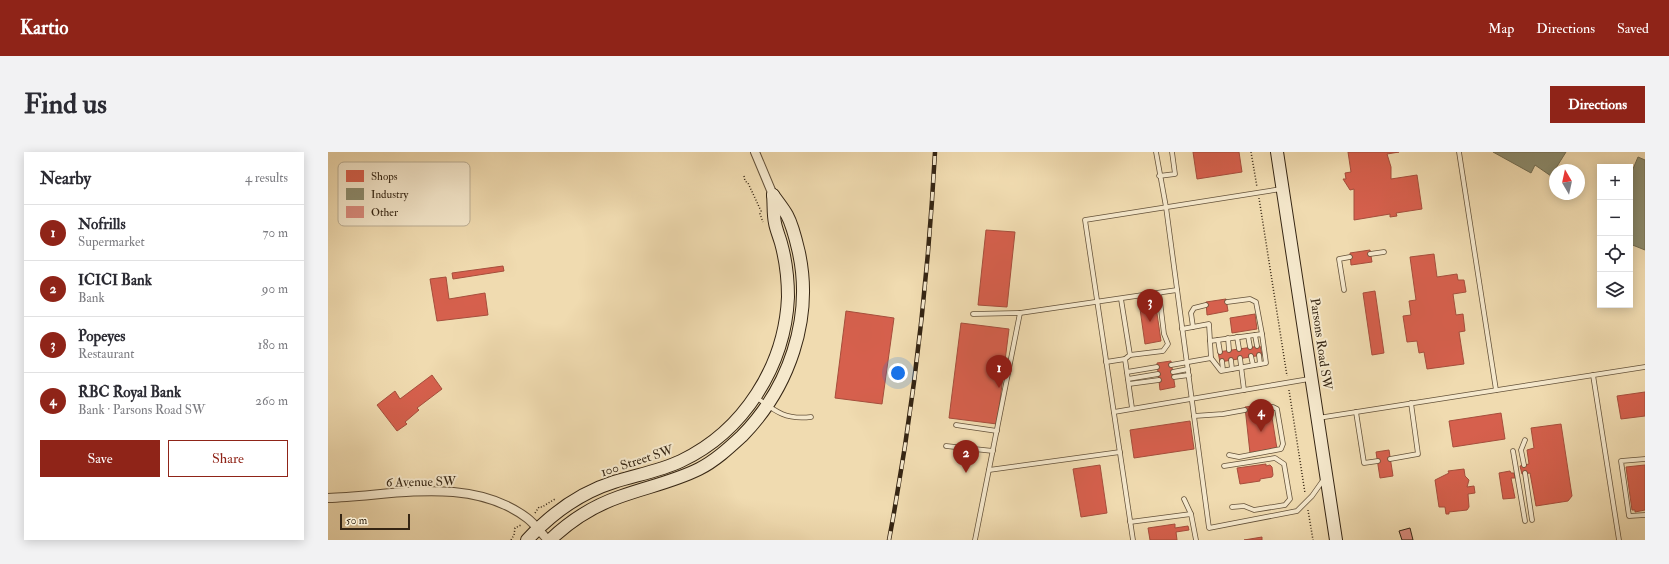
<!DOCTYPE html>
<meta charset="utf-8">
<style>
:root{--surface:#fff;--page:#f2f2f3;--text:#2b2b33;--muted:#7c7c81;--line:#e1e1e2;--accent:#8f2418}
body{margin:0;font-family:"IM FELL Double Pica",serif;background:var(--page);color:var(--text)}
.controls{position:absolute;right:12px;top:12px;display:grid;overflow:hidden;border-radius:0px;box-shadow:0 2px 10px #0003}
.controls button{width:36px;height:36px;display:grid;place-items:center;padding:0;border:0;border-bottom:1px solid var(--line);background:var(--surface);color:var(--text);font:20px sans-serif}
.compass{position:absolute;left:1221px;top:12px;width:36px;height:36px;border-radius:50%;background:var(--surface);box-shadow:0 2px 10px #0003;rotate:351deg}
.scale{position:absolute;left:12px;bottom:10px;width:70px;box-sizing:border-box;padding-left:4px;border:2px solid #352513;border-top:0;font-size:11px;line-height:14px;white-space:nowrap;color:#352513;-webkit-text-stroke:3px #f5e8cc;paint-order:stroke}
.you{position:absolute;left:570px;top:221px;width:14px;height:14px;margin:-10px;border:3px solid #fff;border-radius:50%;background:#1a73e8;box-shadow:0 0 0 6px #1a73e833}
.badge{display:grid;place-items:center;width:26px;height:26px;border-radius:50%;background:var(--accent);color:#fff;font-size:13px;font-weight:700}
.pin{position:absolute;translate:-50% -33px;filter:drop-shadow(0 1px 2px #0008)}
.pin::after{content:'';position:absolute;top:21px;width:14px;height:12px;background:inherit;clip-path:polygon(0 0,100% 0,50% 100%)}
.list{margin:0;padding:0;list-style:none}
h2{display:flex;justify-content:space-between;align-items:center;height:52px;margin:0;padding:0 16px;font-size:17px}
h2 small{font-size:13px;font-weight:400;color:var(--muted)}
.list li{display:grid;grid-template-columns:26px 1fr auto;gap:12px;align-items:center;box-sizing:border-box;height:56px;padding:0 16px;border-top:1px solid var(--line)}
.list b{display:block;font-size:15px;white-space:nowrap}
.list p{margin:0;font-size:13px;white-space:nowrap;color:var(--muted)}
.list em{font-size:13px;font-style:normal;color:var(--muted)}
.actions{display:flex;gap:8px;padding:12px 16px}
.actions a{flex:1;padding:9px 0;border:1px solid var(--accent);border-radius:0px;text-align:center;font-size:14px;color:var(--accent)}
.actions .main{background:var(--accent);color:#fff}
.icon{flex:none;width:22px;height:22px;fill:none;stroke:currentColor;stroke-width:2;stroke-linecap:round;stroke-linejoin:round}
.map{position:relative;flex:none;width:1317px;height:388px;overflow:hidden;border-radius:0px}
header{display:flex;align-items:center;gap:24px;box-sizing:border-box;height:56px;padding:0 20px;background:var(--accent);color:#fff}
header strong{font-size:19px}
nav{display:flex;gap:22px;margin-inline-start:auto;font-size:14px}
.intro{display:flex;align-items:center;justify-content:space-between;box-sizing:border-box;height:96px;padding:0 24px}
h1{margin:0;font-size:28px}
.button{padding:10px 18px;border-radius:0px;background:var(--accent);color:#fff;font-size:14px;font-weight:700}
main{display:flex;gap:24px;padding:0 24px}
aside{flex:1;background:var(--surface);border-radius:0px;box-shadow:0 2px 10px #0003}
.map>svg:first-child{display:block}
.shops{fill:#d6604d;stroke:#a64e3c}
.industry{fill:#8c8c6e;stroke:#726d53}
.building{fill:#da8b7d;stroke:#352513}
.lines{fill:none;stroke-linecap:round;stroke-linejoin:round}
.lane-casing{stroke:#64523a;stroke-width:5.5}
.street-casing{stroke:#64523a;stroke-width:10}
.secondary-casing{stroke:#352513;stroke-width:14}
.path{stroke:#352513;stroke-width:1.5;stroke-dasharray:1 2;stroke-linecap:butt}
.lane{stroke:#f5e8cc;stroke-width:4}
.street{stroke:#f5e8cc;stroke-width:8}
.secondary{stroke:#f5e8cc;stroke-width:12}
.rail-casing{stroke:#352513;stroke-width:4.5}
.rail{stroke:#f5e8cc;stroke-width:3;stroke-dasharray:9;stroke-linecap:butt}
.labels{text-anchor:middle;dominant-baseline:central;stroke-width:4;stroke-linejoin:round;paint-order:stroke}
.street-label{font-size:13px;fill:#352513;stroke:#f5e8cc}
.key{fill:#f5e8cc;stroke:#bbae94;stroke-width:1}
.key-label{font-size:11px;fill:#352513}
</style>
<header>
<strong>Kartio</strong>
<nav><a>Map</a><a>Directions</a><a>Saved</a></nav>
</header>
<div class="intro"><h1>Find us</h1><a class="button">Directions</a></div>
<main>
<aside>
<h2>Nearby<small>4 results</small></h2>
<ul class="list">
<li><span class="badge">1</span><div><b>Nofrills</b><p>Supermarket</p></div><em>70 m</em></li>
<li><span class="badge">2</span><div><b>ICICI Bank</b><p>Bank</p></div><em>90 m</em></li>
<li><span class="badge">3</span><div><b>Popeyes</b><p>Restaurant</p></div><em>180 m</em></li>
<li><span class="badge">4</span><div><b>RBC Royal Bank</b><p>Bank · Parsons Road SW</p></div><em>260 m</em></li>
</ul>
<div class="actions"><a class="main">Save</a><a>Share</a></div>
</aside>
<div class="map">
<svg width="1317" height="388" viewBox="0 0 1317 388">
<rect width="100%" height="100%" fill="#f0dbb0"/>
<filter id="stains"><feTurbulence type="fractalNoise" baseFrequency=".005" numOctaves="4"/><feColorMatrix values="0 0 0 0 .2 0 0 0 0 .09 0 0 0 0 .02 0 0 0 .5 -.17"/></filter>
<radialGradient id="worn" r=".72"><stop offset=".6" stop-color="#630" stop-opacity="0"/><stop offset="1" stop-color="#630" stop-opacity=".3"/></radialGradient>
<!-- shops -->
<g class="shops">
<path d="M865,0H911L914,20L869,27Z"/>
<path d="M1020,0H1071L1059,2L1063,15V27L1089,23L1094,57L1068,61L1069,64L1062,65V62L1026,68V37L1022,38L1015,27H1018L1017,21L1023,20Z"/>
<path d="M658,78L687,80L679,155L650,153Z"/>
<path d="M1042,98L1044,110L1023,113L1022,101Z"/>
<path d="M1106,102L1109,125L1129,122L1130,128H1136L1138,140L1125,142L1128,163L1135,162L1137,179L1131,180L1136,212L1099,217L1096,200L1091,201L1089,189L1079,190L1075,164L1083,163L1081,149L1088,148L1082,105Z"/>
<path d="M175,114L176,119L125,127L124,121Z"/>
<path d="M118,125L121,147L157,141L160,163L109,169L102,127Z"/>
<path d="M1047,139L1056,201L1044,203L1035,141Z"/>
<path d="M898,147L900,159L879,163L878,150Z"/>
<path d="M827,148L833,189L817,192L811,150Z"/>
<path d="M518,159L566,166L554,252L507,246Z"/>
<path d="M927,162L929,177L904,181L902,166Z"/>
<path d="M633,171L681,177L669,272L621,266Z"/>
<path d="M932,194L934,203L892,210L890,200Z"/>
<path d="M843,209L847,235L832,238L829,211Z"/>
<path d="M104,223L114,237L89,256L91,258L77,270L79,272L69,279L49,253L67,239L72,247Z"/>
<path d="M1317,240V264L1293,267L1289,244Z"/>
<path d="M925,254L926,262L943,259L949,297L922,301L917,255Z"/>
<path d="M1173,261L1177,287L1125,295L1121,269Z"/>
<path d="M862,269L866,297L806,306L802,278Z"/>
<path d="M1233,272L1244,344L1240,349L1208,354L1202,321L1194,322L1192,314L1201,312L1199,298L1206,296L1203,276Z"/>
<path d="M1061,298L1065,324L1052,326L1048,300Z"/>
<path d="M938,312V314L942,313L944,315L945,323L944,325L932,327V329L912,332L909,316Z"/>
<path d="M772,313L779,361L753,365L745,317Z"/>
<path d="M1317,313V358L1307,360V358H1304L1298,315Z"/>
<path d="M1136,317L1137,324L1141,328L1139,335L1146,334L1147,341L1140,342L1141,355L1139,358L1121,360V362H1118L1117,355H1111L1107,328L1121,321L1120,319Z"/>
<path d="M1182,319L1183,321H1186L1187,326H1183L1187,346L1175,347L1171,321Z"/>
<path d="M847,372V376L860,374L861,378L848,380L849,388H822L820,376Z"/>
<path d="M934,385V388H916Z"/>
</g>
<!-- industry -->
<g class="industry">
<path d="M1165,0H1238L1223,24L1207,13L1203,21Z"/>
<path d="M1310,5L1317,8V98L1302,92V24Z"/>
</g>
<!-- building -->
<path class="building" d="M1082,376L1085,388H1074L1071,379Z"/>
<g class="lines">
<defs>
<g id="lane">
<path d="M828,0L838,55L881,376L969,359L984,344L996,327"/>
<path d="M1131,0L1168,238"/>
<path d="M831,24L847,22L844,0"/>
<path d="M1042,102L1056,100"/>
<path d="M1016,138L1011,107L1022,105"/>
<path d="M793,147L802,203"/>
<path d="M899,150L922,147L928,150L934,182"/>
<path d="M645,162L692,161L849,138"/>
<path d="M865,175L863,161L866,156L878,153"/>
<path d="M927,183L929,194"/>
<path d="M920,184L922,195"/>
<path d="M909,185L911,197"/>
<path d="M900,186L901,198"/>
<path d="M890,188L892,200"/>
<path d="M882,189L883,206"/>
<path d="M931,203L932,212"/>
<path d="M923,204L925,213"/>
<path d="M912,206L916,238"/>
<path d="M797,207L802,203L835,199L840,192L836,182L831,141"/>
<path d="M903,208L904,217"/>
<path d="M894,209L895,218"/>
<path d="M778,210L797,207L804,256"/>
<path d="M843,213L883,206L893,219L938,211L934,182L882,189L881,172L854,177"/>
<path d="M799,220L829,215"/>
<path d="M845,220L860,217"/>
<path d="M1265,223L1291,388"/>
<path d="M846,225L861,223"/>
<path d="M800,227L830,222"/>
<path d="M801,232L831,228"/>
<path d="M428,245C448,260 458,268 483,265"/>
<path d="M786,260L981,227"/>
<path d="M1028,260L1036,311L1050,309"/>
<path d="M866,264L895,262L917,258"/>
<path d="M990,266L1317,215"/>
<path d="M628,273L669,279"/>
<path d="M618,294L665,299"/>
<path d="M1185,299L1197,369"/>
<path d="M901,303L911,305L953,297L955,292L949,257L945,255L925,257"/>
<path d="M1062,307L1090,302L1083,251"/>
<path d="M1317,307L1293,309L1301,364L1317,363"/>
<path d="M1196,313L1193,298L1197,288"/>
<path d="M896,314L947,306L956,312L962,347L957,353L926,358L916,354L904,355"/>
<path d="M661,318L792,300"/>
<path d="M1197,321L1204,368"/>
<path d="M856,347L863,362L868,388"/>
<path d="M802,370L863,362"/>
<path d="M647,388L692,161"/>
<path d="M805,388L757,68L953,37"/>
</g>
<g id="street">
<path d="M427,0L445,43"/>
<path d="M0,346C65,344 142,323 199,366C207,372 213,381 220,388"/>
</g>
<g id="secondary">
<path d="M949,0L1008,388"/>
<path d="M199,388C224,361 251,341 286,330C308,323 332,319 353,309C416,279 457,214 460,145C460,126 458,109 453,91C451,84 448,77 447,71C445,62 446,52 445,43"/>
<path d="M222,388C242,369 265,354 291,345C318,335 345,330 371,317C387,309 401,296 414,284C461,236 485,167 471,101C468,88 465,74 459,63C455,56 450,50 445,43"/>
</g>
</defs>
<!-- lane casing -->
<use href="#lane" class="lane-casing"/>
<!-- street casing -->
<use href="#street" class="street-casing"/>
<!-- secondary casing -->
<use href="#secondary" class="secondary-casing"/>
<!-- path -->
<g class="path">
<path d="M923,0L929,35"/>
<path d="M416,24L417,29L420,31L433,59L432,62L435,70"/>
<path d="M931,46L959,224"/>
<path d="M961,238L977,341"/>
<path d="M980,358L985,388"/>
<path d="M207,361L211,355H214L227,347"/>
<path d="M183,388L186,383L187,376L193,373"/>
</g>
<!-- lane -->
<use href="#lane" class="lane"/>
<!-- street -->
<use href="#street" class="street"/>
<!-- secondary -->
<use href="#secondary" class="secondary"/>
<defs>
<path id="rail" d="M561,388C585,260 600,130 607,0"/>
</defs>
<!-- rail casing -->
<use href="#rail" class="rail-casing"/>
<!-- rail -->
<use href="#rail" class="rail"/>
</g>
<g class="labels">
<!-- street labels -->
<g class="street-label">
<text transform="translate(993 192) rotate(82)">Parsons Road SW</text>
<text transform="translate(309 309) rotate(-18)">100 Street SW</text>
<text transform="translate(93 330) rotate(-1)">6 Avenue SW</text>
</g>
</g>
<!-- legend -->
<rect x="10" y="10" width="132" height="64" rx="6" class="key"/>
<rect x="18" y="18" width="18" height="12" fill="#d6604d"/>
<rect x="18" y="36" width="18" height="12" fill="#8c8c6e"/>
<rect x="18" y="54" width="18" height="12" fill="#da8b7d"/>
<g class="key-label">
<text x="43" y="28">Shops</text>
<text x="43" y="46">Industry</text>
<text x="43" y="64">Other</text>
</g>
<rect width="100%" height="100%" filter="url(#stains)"/>
<rect width="100%" height="100%" fill="url(#worn)"/>
</svg>
<div class="controls">
<button>+</button>
<button>−</button>
<button><svg class="icon" aria-label="locate" viewBox="0 0 24 24"><circle cx="12" cy="12" r="6"/><path d="M12 2v4M12 18v4M2 12h4M18 12h4"/></svg></button>
<button><svg class="icon" aria-label="layers" viewBox="0 0 24 24"><path d="M12 4l9 5-9 5-9-5zM3 14l9 5 9-5"/></svg></button>
</div>
<svg class="compass" viewBox="-18 -18 36 36"><path d="M0-13l5 13h-10z" fill="#e53935"/><path d="M0 13l5-13h-10z" fill="#7c7c81"/></svg>
<div class="scale">50 m</div>
<div class="you"></div>
<div class="pin badge" style="left:671px;top:236px">1</div>
<div class="pin badge" style="left:638px;top:321px">2</div>
<div class="pin badge" style="left:822px;top:170px">3</div>
<div class="pin badge" style="left:933px;top:280px">4</div>
</div>
</main>
